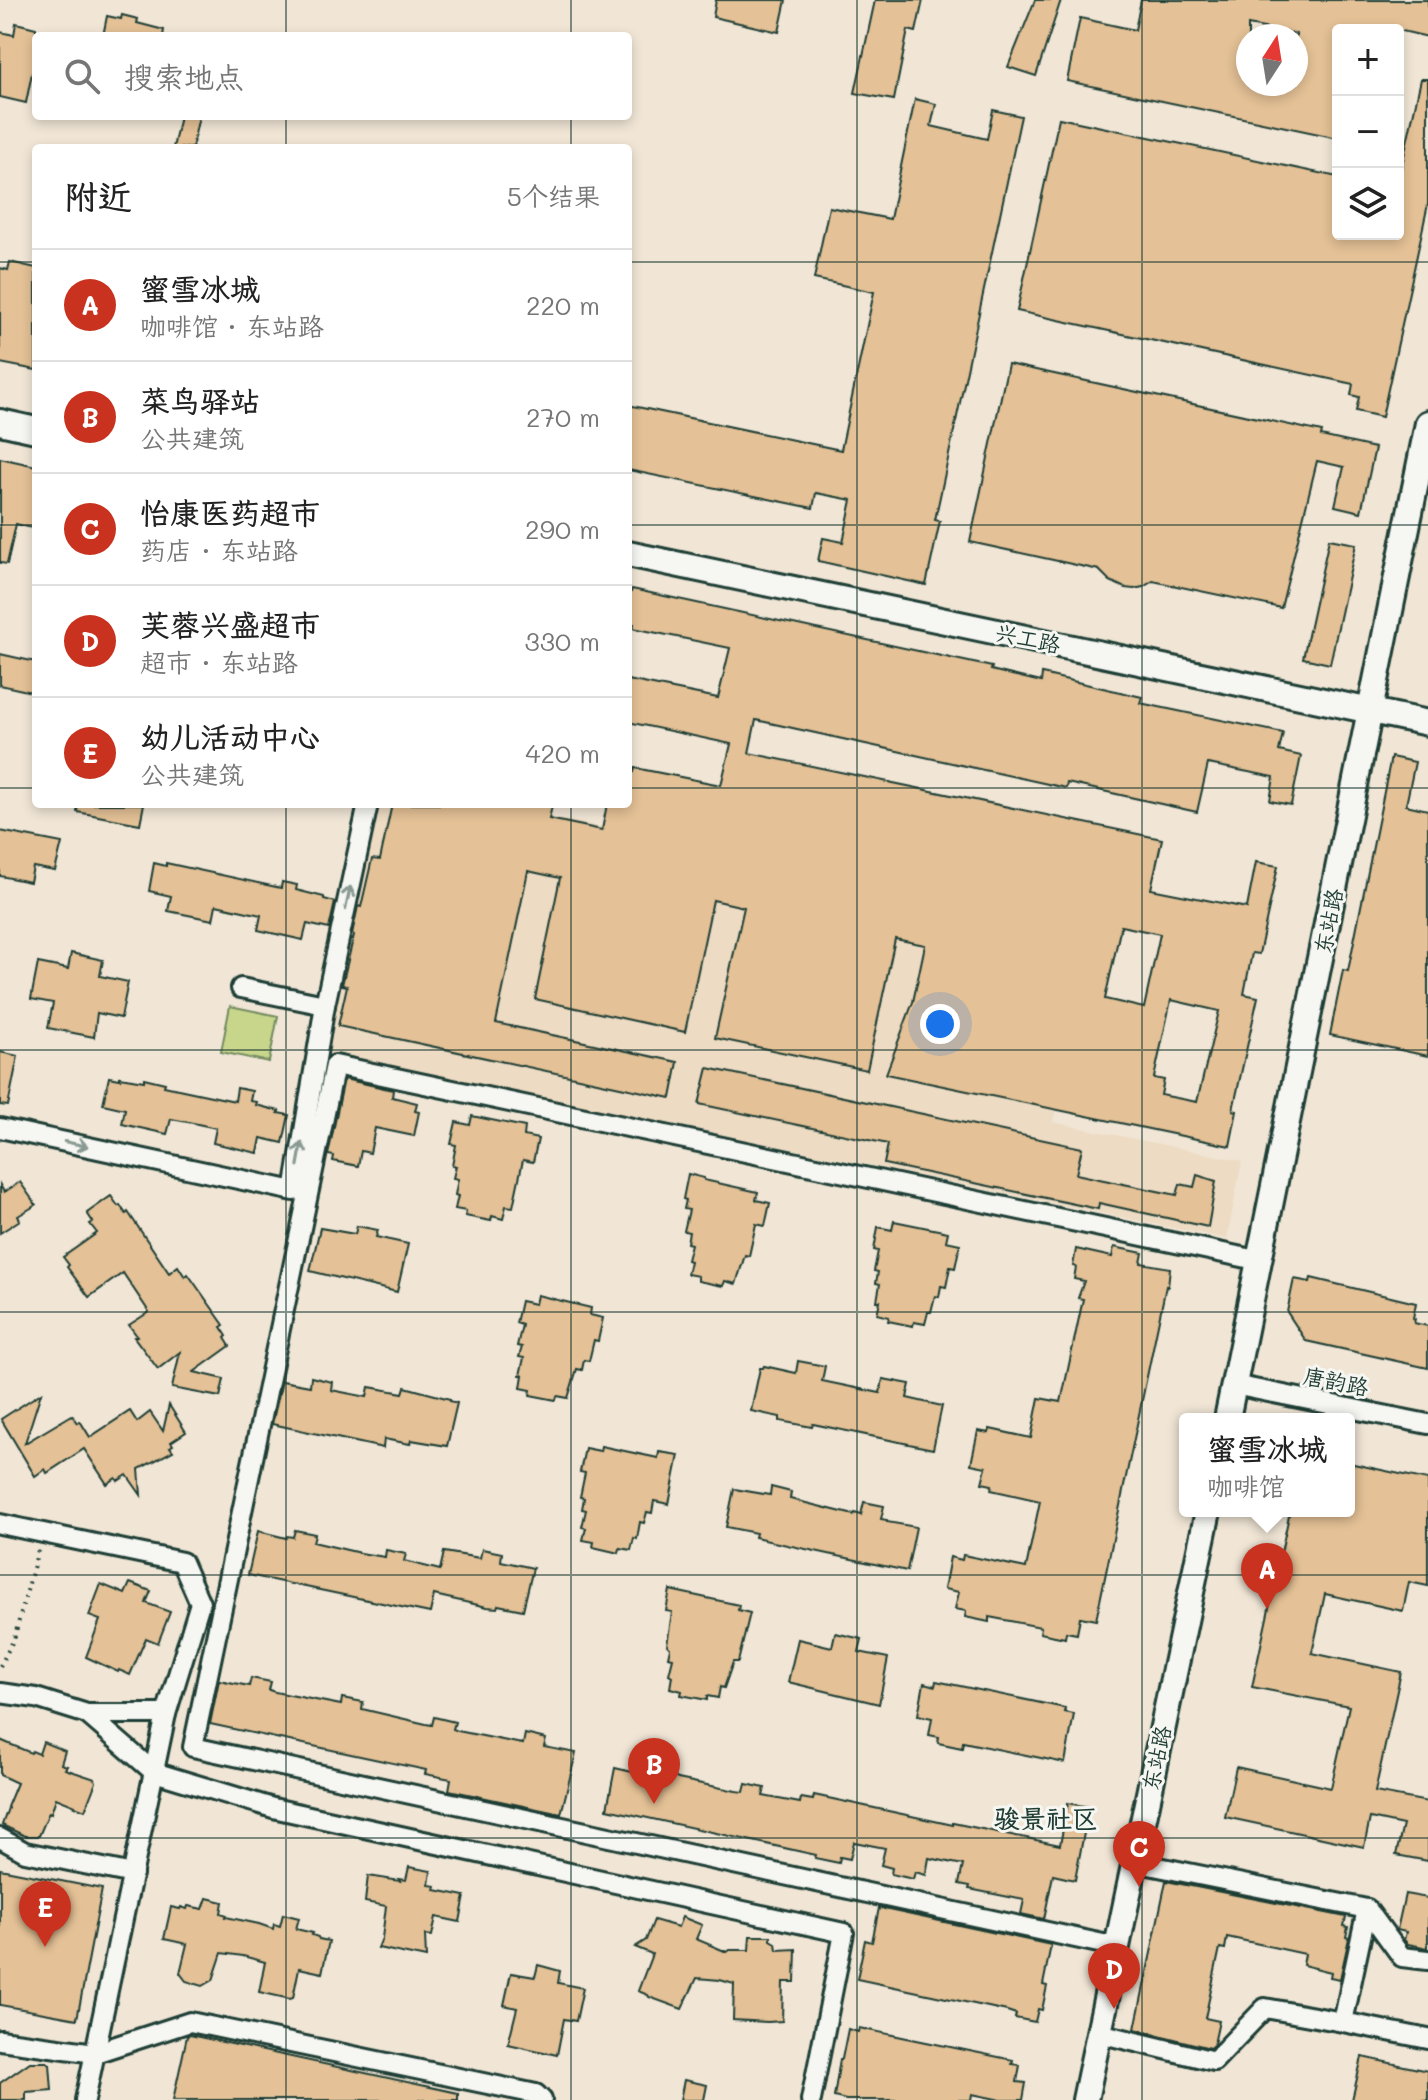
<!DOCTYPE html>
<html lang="zh">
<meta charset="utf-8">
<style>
:root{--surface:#fff;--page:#f2f2f2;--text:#222;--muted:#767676;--line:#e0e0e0;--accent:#c8321e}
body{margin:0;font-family:Mali,"LXGW WenKai TC",sans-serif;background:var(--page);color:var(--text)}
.controls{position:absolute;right:24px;top:24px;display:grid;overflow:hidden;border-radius:8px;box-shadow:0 4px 12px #0003}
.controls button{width:72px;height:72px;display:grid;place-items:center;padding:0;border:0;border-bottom:2px solid var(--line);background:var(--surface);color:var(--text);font:40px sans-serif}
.compass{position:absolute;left:1236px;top:24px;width:72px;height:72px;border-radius:50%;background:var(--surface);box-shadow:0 4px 12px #0003;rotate:12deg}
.you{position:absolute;left:940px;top:1024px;width:28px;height:28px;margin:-20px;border:6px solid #fff;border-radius:50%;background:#1a73e8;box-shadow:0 0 0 12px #1a73e833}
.badge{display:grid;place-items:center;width:52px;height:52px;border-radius:50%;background:var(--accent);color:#fff;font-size:26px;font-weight:700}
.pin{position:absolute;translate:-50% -66px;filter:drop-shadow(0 2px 4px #0008)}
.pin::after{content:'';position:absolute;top:42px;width:28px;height:24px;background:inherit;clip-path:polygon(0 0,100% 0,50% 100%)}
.popup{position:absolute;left:1179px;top:1413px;width:176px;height:104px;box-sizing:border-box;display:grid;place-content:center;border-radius:8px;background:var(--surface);filter:drop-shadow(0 2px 6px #0005);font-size:26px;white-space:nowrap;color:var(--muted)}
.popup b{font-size:30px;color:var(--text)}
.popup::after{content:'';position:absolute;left:50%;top:100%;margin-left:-16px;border:16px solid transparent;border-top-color:var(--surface)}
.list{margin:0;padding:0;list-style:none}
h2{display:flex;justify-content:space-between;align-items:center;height:104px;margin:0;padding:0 32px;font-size:34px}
h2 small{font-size:26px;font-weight:400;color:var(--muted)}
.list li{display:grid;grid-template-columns:52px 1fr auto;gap:24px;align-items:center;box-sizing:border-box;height:112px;padding:0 32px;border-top:2px solid var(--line)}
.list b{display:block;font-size:30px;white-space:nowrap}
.list p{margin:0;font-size:26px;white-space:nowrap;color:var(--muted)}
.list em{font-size:26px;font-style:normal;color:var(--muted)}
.icon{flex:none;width:44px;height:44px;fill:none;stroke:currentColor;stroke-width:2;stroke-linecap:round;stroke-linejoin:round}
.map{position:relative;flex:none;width:1428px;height:2100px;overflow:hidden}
.search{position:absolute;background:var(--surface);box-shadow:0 4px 12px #0003;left:32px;top:32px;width:600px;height:88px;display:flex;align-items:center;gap:20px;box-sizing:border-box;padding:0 28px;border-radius:8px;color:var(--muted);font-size:30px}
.panel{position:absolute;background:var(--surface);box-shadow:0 4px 12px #0003;left:32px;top:144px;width:600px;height:664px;border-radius:8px}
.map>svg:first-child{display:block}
.built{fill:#eddbc3}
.green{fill:#c7d68b;stroke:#738a60;stroke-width:2}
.building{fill:#e4c196;stroke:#1f3d34;stroke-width:2;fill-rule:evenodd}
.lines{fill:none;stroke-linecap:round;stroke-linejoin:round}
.minor-casing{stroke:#1f3d34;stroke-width:24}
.tertiary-casing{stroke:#1f3d34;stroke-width:30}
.path{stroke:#1f3d34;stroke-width:4;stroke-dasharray:2 6;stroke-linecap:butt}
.minor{stroke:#f6f6f2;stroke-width:18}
.tertiary{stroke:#f6f6f2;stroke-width:24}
.oneway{stroke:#8a9a93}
.grid{fill:none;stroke:#1f3d34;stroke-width:2;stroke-opacity:0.55}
.labels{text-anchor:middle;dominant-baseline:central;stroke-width:6;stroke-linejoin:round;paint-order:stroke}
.street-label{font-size:22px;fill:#1f3d34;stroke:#f6f6f2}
.quarter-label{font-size:26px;font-weight:bold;fill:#1f3d34;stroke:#f6f6f2}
</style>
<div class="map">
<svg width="1428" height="2100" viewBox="0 0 1428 2100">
<rect width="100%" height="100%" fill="#f1e6d6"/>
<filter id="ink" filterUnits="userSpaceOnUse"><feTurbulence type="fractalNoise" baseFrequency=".0125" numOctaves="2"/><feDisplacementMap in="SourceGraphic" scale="16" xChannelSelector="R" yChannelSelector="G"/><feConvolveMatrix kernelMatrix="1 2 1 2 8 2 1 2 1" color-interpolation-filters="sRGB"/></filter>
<g filter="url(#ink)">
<!-- built -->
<path class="built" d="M375,804H483L1094,922L1053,1122L1242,1161L1227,1239L323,1052Z"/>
<!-- green -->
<path class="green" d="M230,1006L278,1016L269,1062L221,1052Z"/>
<!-- building -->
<g class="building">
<path d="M716,0H786L779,32L713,17Z"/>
<path d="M875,0H923L916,32L908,30L894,100L855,93Z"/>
<path d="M1035,0H1061L1036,76L1008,67Z"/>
<path d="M1141,0H1428V37L1398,30H1338V138L1067,81L1080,18L1135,30ZM1248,25L1296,34V84H1248Z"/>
<path d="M122,15L138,19L137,23L164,30L163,36H103L107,16L121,19Z"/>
<path d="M16,23L36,28V74L32,73L26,103L0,97V32L14,35Z"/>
<path d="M1421,79H1428V204L1382,417L1356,411L1359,397L1351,395L1353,384L1017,311L1059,118L1338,177V234H1398V183Z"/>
<path d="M915,99L936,104L931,126L987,139L993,110L1021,116L935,520L940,521L926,585L818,561L823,538L843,542L852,500L816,493L813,508L628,470V405L841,450L874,292L814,279L829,207L890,219Z"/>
<path d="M180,116H199L192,148H173Z"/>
<path d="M10,262L36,268V370L0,363V268L8,270Z"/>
<path d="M1008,364L1322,432L1321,436L1375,448L1361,512L1335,506L1344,467L1317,461L1281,608L1153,581L1143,587L1134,589L1125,588L1110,581L1099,570L970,542Z"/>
<path d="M0,458L36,466V529L16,524L7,564L0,563Z"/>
<path d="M1329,539L1356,544L1330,664L1303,658Z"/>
<path d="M632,589L992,667L991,670L1041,682L1042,674L1142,697L1140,703L1283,733L1279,751L1301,756L1291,805L1270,801L1274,777L1208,764L1197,812L1067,783L1066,788L756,720L749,753L1162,839L1151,889L1247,908L1256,862L1278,866L1259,954L1252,953L1244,994L1258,997L1233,1110L1237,1111L1230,1146L886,1074L913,1002L925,945L895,939L867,1070L715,1038L744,907L713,900L685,1032L535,999L560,878L528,871L496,1023L678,1062L671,1098L338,1026L347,986L342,985L354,935L352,934L358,906L361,907L372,859L380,860L392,804H543L552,806L549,819L602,830L607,804H628V771L634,772L635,768L721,785L731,744L628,722V680L718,698L730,648L633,628L634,624L628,623V591L631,592ZM1121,926L1160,934L1144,1008L1105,999ZM1171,1000L1219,1011L1197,1102L1161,1095L1164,1080L1154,1078Z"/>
<path d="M0,654L36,662V693L0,685Z"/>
<path d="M1391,757L1415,762L1406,805L1428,810V1056L1330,1035L1343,970L1348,971Z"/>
<path d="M78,804H144L140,824L77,812Z"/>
<path d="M0,831L62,843L55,871L33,867L30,882L0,876Z"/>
<path d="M154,863L166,866V863L281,888L282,882L297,885L296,890L324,897V899L335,902L329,929L307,924L303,940L258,930L261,915L216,905L213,920L168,911L171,896L149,891Z"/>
<path d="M71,953L103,960L100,976L128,982L121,1018L97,1013L94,1037L48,1028L53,1003L31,999L38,963L68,969Z"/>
<path d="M0,1052L18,1056L8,1106L0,1105Z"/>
<path d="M708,1068L1082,1148L1076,1174L1104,1180L1177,1195L1180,1184L1194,1187L1197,1175L1216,1181L1208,1227L1099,1203L1098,1209L884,1164L888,1144L699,1104Z"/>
<path d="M109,1077L120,1079V1077L144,1081V1078L165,1083L164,1086L235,1101L237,1088L252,1091L250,1101L257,1102L256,1105L279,1111L278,1113L289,1115L283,1143L261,1138L258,1153L213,1143L216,1128L193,1123L171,1119L167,1134L122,1124L125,1109L103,1104Z"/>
<path d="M344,1079L393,1090L392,1097L417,1103L415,1111L419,1112L414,1136L375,1128L370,1153L361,1151L358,1166L333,1161L334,1156L328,1155Z"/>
<path d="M472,1116L525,1127L524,1136L538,1139L533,1162L523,1160L513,1207L506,1206L503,1219L492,1216L491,1221L465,1216L466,1211L455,1209L458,1196L455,1195L458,1179L453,1178L456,1166H452L456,1145L451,1144L456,1122L470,1125Z"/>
<path d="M688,1174L704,1178V1180L758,1192L756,1200L770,1203L765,1226L756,1224L749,1256L745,1255L736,1284L725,1281L723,1286L698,1281V1276L687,1274L690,1261L687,1260L691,1244L687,1243L689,1232L684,1231L689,1210L684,1209L686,1200L683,1199Z"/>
<path d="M20,1182L36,1205L18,1216L20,1220L0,1233V1185L4,1192Z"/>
<path d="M111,1196L118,1206L120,1205L126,1214L128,1212L169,1273L178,1266L185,1277L188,1274L224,1325L221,1327L227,1336L225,1338L230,1346L194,1372L224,1379L220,1397L172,1388L180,1352L158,1369L134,1337L137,1336L129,1325L149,1312L123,1273L89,1297L67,1267L69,1265L63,1257L97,1233L90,1224L93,1222L87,1213Z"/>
<path d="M894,1221L948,1232L946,1241L960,1244L955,1268L950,1267L946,1287L941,1286L939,1297L935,1296L931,1312H928L925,1324L914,1322L913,1326L888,1321L889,1317L877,1314L880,1301H877L880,1284L876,1283L878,1272L874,1271L878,1251L874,1250L878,1227L892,1230Z"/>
<path d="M357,1226L378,1230L376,1237L408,1244L397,1292L310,1271L320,1228L355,1234Z"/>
<path d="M1114,1247L1143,1253L1141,1263L1170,1268L1168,1287L1166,1286L1096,1620L1080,1617L1077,1634L1066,1632L1065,1638L1040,1633L1041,1627L989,1617V1622L965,1617L966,1611L955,1609L959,1592L944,1589L950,1557L962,1560L963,1555L1026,1568L1040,1501L991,1490L992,1485L982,1483L986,1467L971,1464L978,1431L989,1433L990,1429L1031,1438L1039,1398L1061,1402L1083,1299L1078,1298L1084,1281L1074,1279L1076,1267L1073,1266L1076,1249L1112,1257Z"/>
<path d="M1311,1278L1416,1303L1413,1318L1415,1319L1414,1323L1428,1326V1368L1306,1341L1287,1312L1294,1279L1310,1282Z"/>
<path d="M537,1295L591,1308L590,1315L603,1318L598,1341L594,1340L589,1361L584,1360L582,1370L577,1369L568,1398L557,1396L556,1400L530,1395L531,1390L521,1388L523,1375H520L524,1358L519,1357L522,1347L517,1346L522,1325L516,1323L521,1301L535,1304Z"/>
<path d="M798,1361L825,1366L822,1381L880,1393L883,1379L910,1384L907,1398L942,1406L933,1449L813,1424L812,1427L780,1421V1417L751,1411L760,1368H763L764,1366L796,1373Z"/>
<path d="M311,1377L332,1382L331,1390L367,1397L369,1387L403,1393L405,1387L450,1399V1401L457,1403L447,1446L411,1440L410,1444L384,1439L383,1448L272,1424L282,1381L310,1386Z"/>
<path d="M41,1393L25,1443L72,1415L77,1423L80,1421L90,1437L130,1411L137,1422L150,1412L163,1431L169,1405L186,1432L171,1442L173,1445L170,1447L173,1451L139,1469L141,1495L127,1475L118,1481L116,1478L107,1484L84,1449L47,1473L45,1469L35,1476L1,1419Z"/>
<path d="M601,1446L658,1458L659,1452L679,1455L669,1504L654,1501L652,1513L647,1512L644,1523L640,1522L637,1539L634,1538L631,1550L620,1548L619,1553L593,1547L594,1542L583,1540L586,1528L582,1527L586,1510L582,1509L584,1498L580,1497L585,1473L580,1472L585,1448L600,1451Z"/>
<path d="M1349,1463L1428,1480V1586L1409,1582L1403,1611L1325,1594L1312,1653L1401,1672L1375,1792L1428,1802V1861L1396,1855L1403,1825L1370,1818L1364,1847L1225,1817L1236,1767L1331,1788L1349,1706L1252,1687L1290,1511H1349Z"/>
<path d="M771,1487L791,1492L790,1499L854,1515L855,1513L861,1515L864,1502L884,1506L881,1519L887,1520V1522L916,1527L907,1571L764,1540V1539L755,1537L756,1533L726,1527L734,1489L770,1495Z"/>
<path d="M295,1530L315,1534L313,1542L360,1553L385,1557L386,1550L406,1554L404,1561L440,1570L444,1552L480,1558L482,1549L502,1553L501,1561L533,1568L523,1610L498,1605L497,1608L487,1607L434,1595L430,1613L248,1575L258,1531L286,1538L287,1536L293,1537Z"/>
<path d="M130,1583L151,1591L146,1603L170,1612L158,1643L146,1638L130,1675L119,1670L118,1672L86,1657L100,1620L89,1616L101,1584L125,1594Z"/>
<path d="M670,1590L739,1605L738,1610L750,1613L738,1662H733L724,1688L720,1687L718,1698L707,1696V1700L681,1695L682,1691L670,1688L672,1676L669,1674L673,1658L668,1657L670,1648L667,1645L672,1612L666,1611Z"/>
<path d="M835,1633L862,1639L859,1652L888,1658L879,1704L788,1682L798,1639L832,1647Z"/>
<path d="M251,1678L271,1682L269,1690L275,1692L341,1705L342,1698L363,1702L362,1709L426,1724L432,1725L434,1717L455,1722L453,1729L458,1731L517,1743L523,1744L525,1734L546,1739L544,1747L576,1753L561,1814L449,1790L451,1779L425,1774L426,1770L210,1724L219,1680L249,1686Z"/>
<path d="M936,1681L1065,1708L1064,1712L1074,1714L1065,1763L963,1742L962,1748L938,1743L939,1737L929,1735L932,1718L918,1715L924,1683L935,1686Z"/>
<path d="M0,1740L31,1753L32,1751L39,1754L43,1742L65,1751L61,1764L67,1766L65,1769L95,1779L96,1782L85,1810L56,1798L51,1813L49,1812L39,1836H25L2,1825L8,1808L7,1807L17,1783L0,1775Z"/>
<path d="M653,1765L674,1769L673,1776L678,1779L736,1791L744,1792L746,1784L765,1788L763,1796L800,1803L801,1798L813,1800L814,1795L953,1825V1823L1060,1845L1068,1803L1089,1807L1075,1880L1053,1875L1044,1919L1021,1914L1024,1900L969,1889L970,1886L959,1884L963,1865L929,1858L926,1875L915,1872L913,1879L891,1874L892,1868L881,1865L885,1848L854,1842L850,1859L840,1857L839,1863L815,1858L816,1855L607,1809L615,1768L645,1775L646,1771L652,1772Z"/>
<path d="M409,1867L431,1871L429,1885L436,1886L435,1890L465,1896L460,1922L436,1917L432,1936L425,1935L426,1958L378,1948L382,1938L386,1906L365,1902L368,1876L400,1881L399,1879L406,1880Z"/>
<path d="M0,1869L102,1889L77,2019L0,2005Z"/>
<path d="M1166,1881L1346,1917L1344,1926L1348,1927L1346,1937L1349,1938L1340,1979L1330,1977L1331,1972L1303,1965L1305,1954L1227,1937L1225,1949L1220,1948L1205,2018L1219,2021L1214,2044L1210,2048L1135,2029Z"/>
<path d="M1405,1894L1428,1898V1948L1408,1944L1404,1940L1406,1932L1397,1930Z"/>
<path d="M207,1898L223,1902L221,1913L227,1915L226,1917L259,1924L273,1929L274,1924L280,1926L283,1914L299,1918L296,1929L313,1933L312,1935L318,1937L319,1939L329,1941L322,1973L299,1968L293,1998L290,1999L259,1992L265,1962L243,1956L222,1953L213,1980L203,1986L186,1981L180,1973L187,1944L164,1939L171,1907L180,1909L181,1907L187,1909L188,1906L203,1909Z"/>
<path d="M879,1908L1051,1945L1043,1985L1047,1986L1042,2010L1038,2009L1035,2022L1015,2018L1016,2014L1007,2011L857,1979L865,1940L872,1942Z"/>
<path d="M682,1917L702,1925L696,1939L727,1952L730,1950H749L750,1936H771V1940L776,1943L777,1950L796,1949L795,1982H783L782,2021L768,2022L733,2020L734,1984L720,1980L697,1978L682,2009L649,1997L648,1995L638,1991L652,1954L635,1947L646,1940L654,1920L678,1927Z"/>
<path d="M538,1965L560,1971L558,1983L583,1988L576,2021L564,2019L557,2055L508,2044L517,2008L504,2005L511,1973L535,1977Z"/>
<path d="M859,2028L1013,2060L1012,2064L1020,2065L1017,2082L1026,2083L1023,2100H1001L972,2094L971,2100H846L834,2097L840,2059H842L848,2029L858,2032Z"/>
<path d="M190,2035L458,2093V2100H173L187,2036Z"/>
<path d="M1362,2057L1428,2071V2100H1352Z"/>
<path d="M30,2062H47L50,2064L52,2090L26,2092V2100H0V2083Z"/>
<path d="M684,2080L707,2085L704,2100H680Z"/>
</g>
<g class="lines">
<defs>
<g id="minor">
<path d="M241,988L325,1005"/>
<path d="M0,1128L294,1191L325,1005L368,804"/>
<path d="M1234,1385L1428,1424"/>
<path d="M0,1524L182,1562L200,1603L166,1714H87L36,1698L0,1693"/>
<path d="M87,1714L154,1772L273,1808L844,1933L811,2100"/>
<path d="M0,1838L25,1852L133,1874"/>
<path d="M1134,1862L1367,1909L1343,2022L1428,2039"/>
<path d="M1367,1909L1402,1957L1428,1960"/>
<path d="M1117,1947L193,1747L335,1065L1261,1261"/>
<path d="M1099,2033L1214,2061L1265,2008L1343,2022"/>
<path d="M0,2040L95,2053L190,2022L536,2094L542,2100"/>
<path d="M85,2100L166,1714"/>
</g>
<g id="tertiary">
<path d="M0,422L36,430"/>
<path d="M628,554L1428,723"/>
<path d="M1227,1419L1428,423"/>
<path d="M1085,2100L1208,1511"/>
</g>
</defs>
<!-- minor casing -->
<use href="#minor" class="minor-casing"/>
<!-- tertiary casing -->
<use href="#tertiary" class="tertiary-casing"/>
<!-- path -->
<path class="path" d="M0,1666L14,1639L38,1550"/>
<!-- minor -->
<use href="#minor" class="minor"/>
<!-- tertiary -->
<use href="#tertiary" class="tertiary"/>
</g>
<!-- one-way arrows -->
<defs><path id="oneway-shaft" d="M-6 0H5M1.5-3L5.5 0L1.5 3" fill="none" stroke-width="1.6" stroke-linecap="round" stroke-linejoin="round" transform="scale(2)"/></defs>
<g class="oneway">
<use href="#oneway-shaft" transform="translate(348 898) rotate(-78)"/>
<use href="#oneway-shaft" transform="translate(76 1144) rotate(12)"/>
<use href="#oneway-shaft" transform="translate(300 1154) rotate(-80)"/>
</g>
</g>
<!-- grid -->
<path class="grid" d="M286,0V36M571,0V36M857,0V2100M1142,0V2100M286,116V148M571,116V148M0,262H36M628,262H1428M0,525H36M628,525H1428M0,788H36M628,788H1428M286,804V2100M571,804V2100M0,1050H1428M0,1312H1428M0,1575H1428M0,1838H1428"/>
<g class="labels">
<!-- street labels -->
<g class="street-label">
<text transform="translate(1028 638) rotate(12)">兴工路</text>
<text transform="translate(1328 921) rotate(-79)">东站路</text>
<text transform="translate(1336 1381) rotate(11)">唐韵路</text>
<text transform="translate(1156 1758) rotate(-78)">东站路</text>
</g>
<!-- quarter labels -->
<g class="quarter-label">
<text x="1046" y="1818">骏景社区</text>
</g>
</g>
</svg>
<div class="controls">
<button>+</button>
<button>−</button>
<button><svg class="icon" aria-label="layers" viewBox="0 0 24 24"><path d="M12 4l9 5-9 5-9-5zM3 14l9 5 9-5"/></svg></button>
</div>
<svg class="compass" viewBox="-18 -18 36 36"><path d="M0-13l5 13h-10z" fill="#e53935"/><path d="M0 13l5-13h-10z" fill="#767676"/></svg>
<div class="you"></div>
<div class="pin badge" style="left:1267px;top:1609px">A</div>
<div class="popup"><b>蜜雪冰城</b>咖啡馆</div>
<div class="pin badge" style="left:654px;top:1804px">B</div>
<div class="pin badge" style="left:1139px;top:1887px">C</div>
<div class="pin badge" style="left:1114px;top:2009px">D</div>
<div class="pin badge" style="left:45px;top:1947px">E</div>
<div class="search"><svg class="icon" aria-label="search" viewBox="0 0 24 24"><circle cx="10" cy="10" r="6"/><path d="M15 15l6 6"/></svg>搜索地点</div>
<section class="panel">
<h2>附近<small>5个结果</small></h2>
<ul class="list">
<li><span class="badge">A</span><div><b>蜜雪冰城</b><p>咖啡馆 · 东站路</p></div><em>220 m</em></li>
<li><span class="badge">B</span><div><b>菜鸟驿站</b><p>公共建筑</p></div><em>270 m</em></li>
<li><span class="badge">C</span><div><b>怡康医药超市</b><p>药店 · 东站路</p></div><em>290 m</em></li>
<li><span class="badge">D</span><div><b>芙蓉兴盛超市</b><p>超市 · 东站路</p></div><em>330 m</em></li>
<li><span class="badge">E</span><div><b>幼儿活动中心</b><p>公共建筑</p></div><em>420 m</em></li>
</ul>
</section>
</div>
